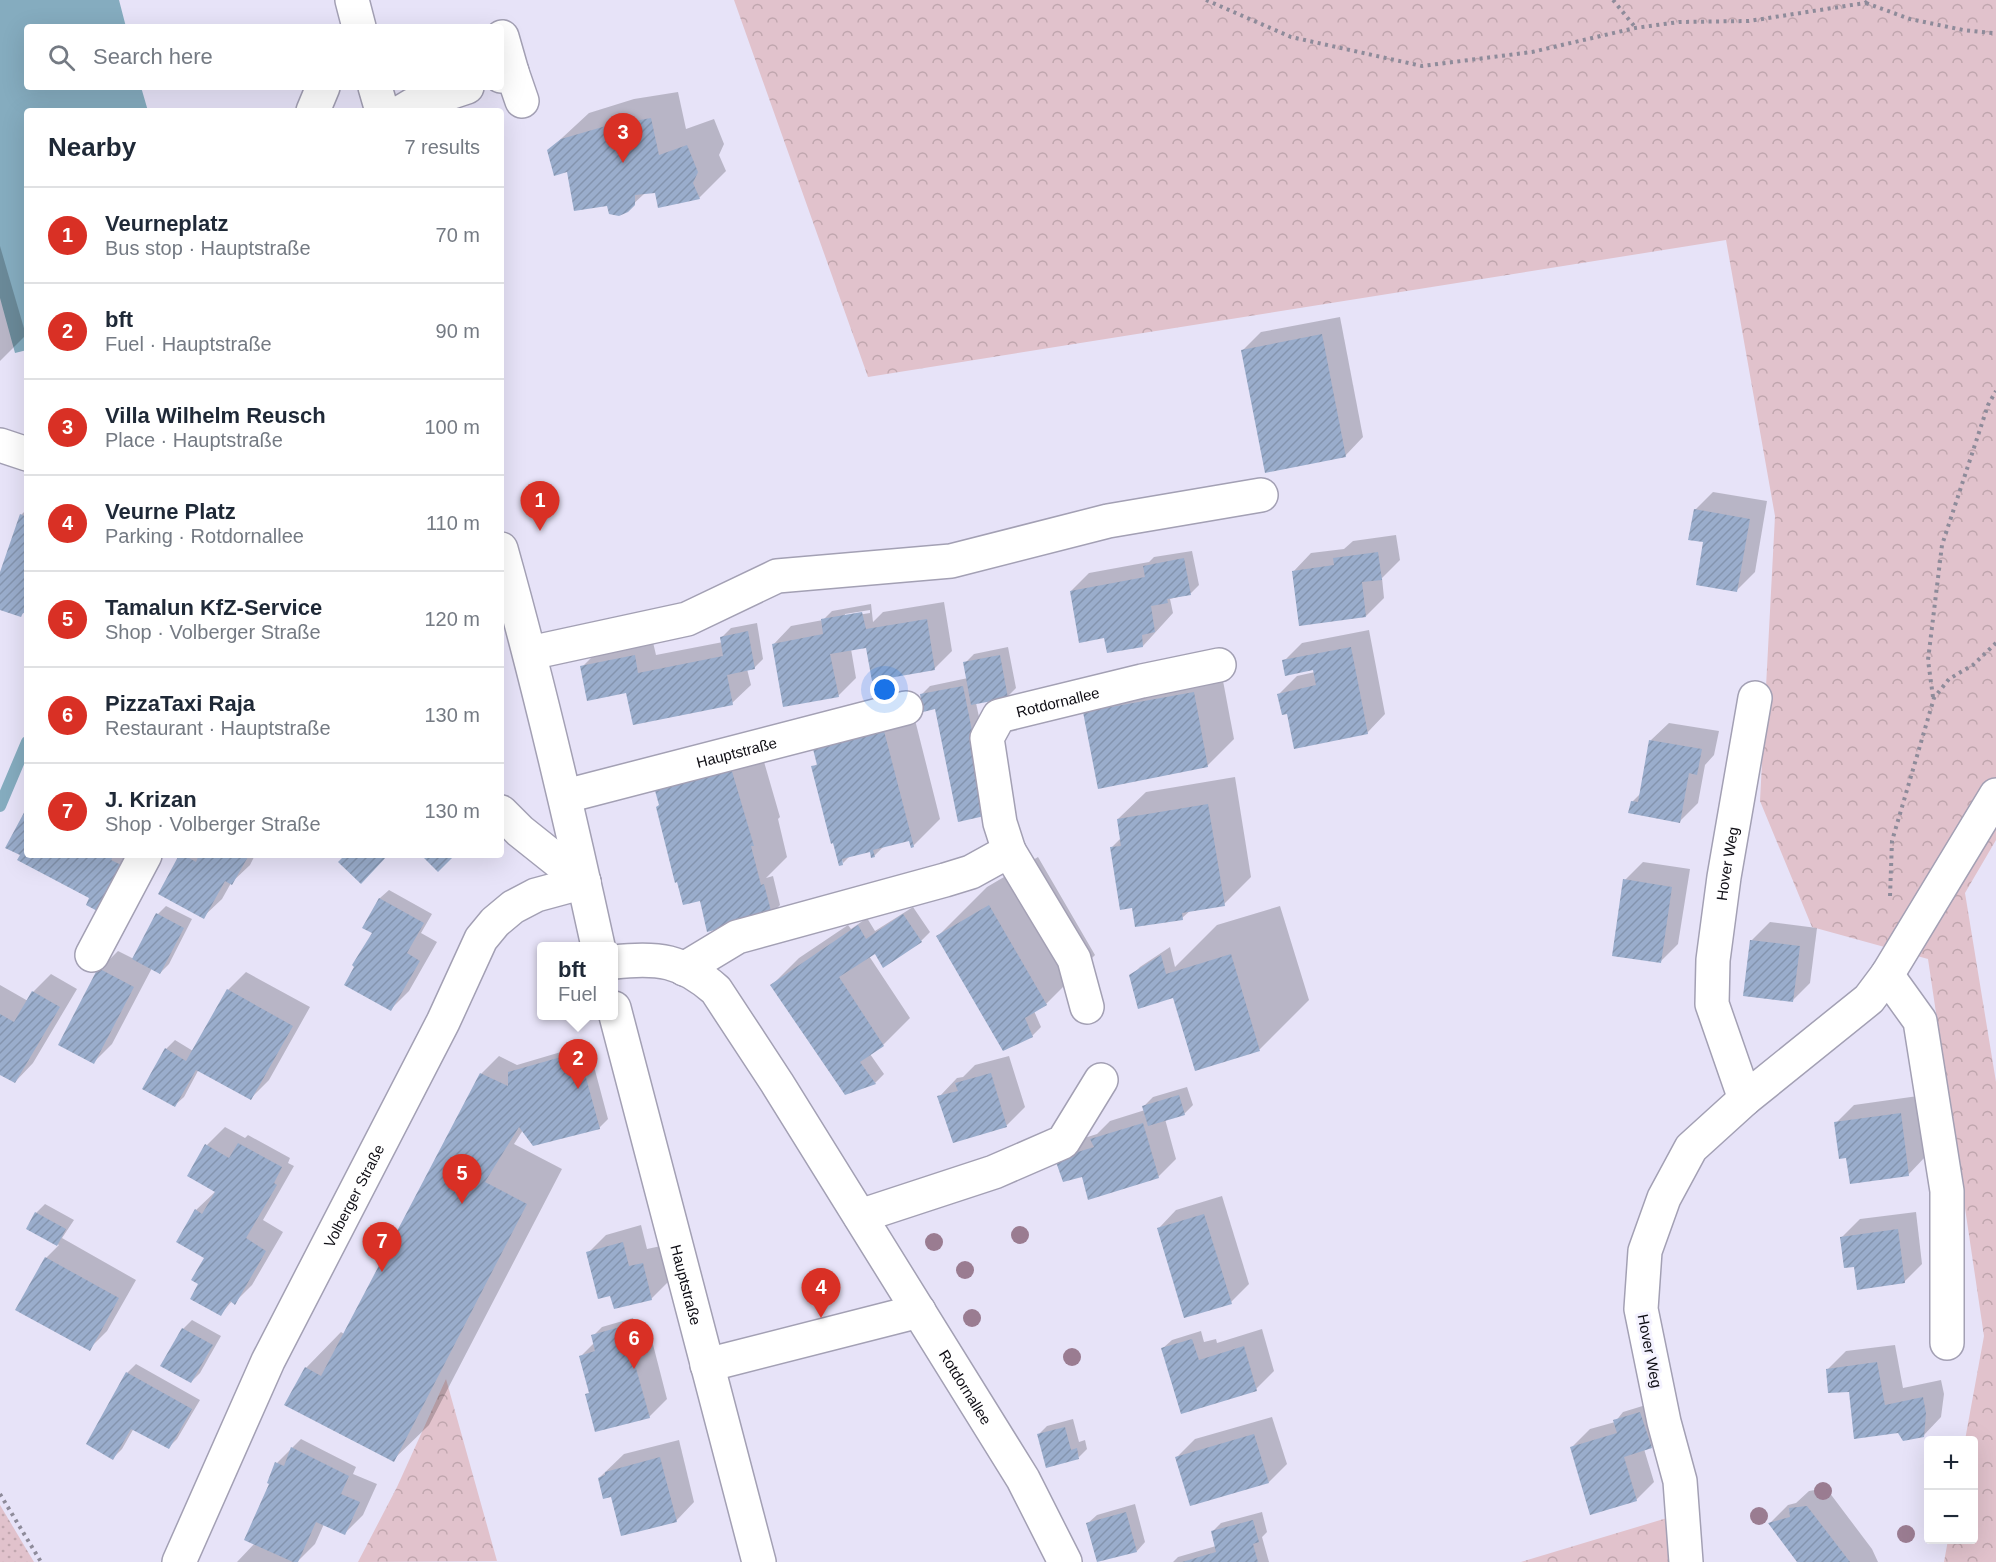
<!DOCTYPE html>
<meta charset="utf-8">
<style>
:root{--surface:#fff;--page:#f6f6f7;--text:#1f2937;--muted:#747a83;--line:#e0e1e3;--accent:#d93025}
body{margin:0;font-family:Helvetica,sans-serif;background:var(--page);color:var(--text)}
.controls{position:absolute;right:18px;bottom:18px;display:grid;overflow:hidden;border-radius:6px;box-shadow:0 6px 24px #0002}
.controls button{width:54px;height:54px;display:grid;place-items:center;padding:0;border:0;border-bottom:2px solid var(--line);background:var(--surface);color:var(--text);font:30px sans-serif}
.you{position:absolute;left:885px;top:690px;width:21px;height:21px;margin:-15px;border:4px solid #fff;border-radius:50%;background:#1a73e8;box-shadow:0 0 0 9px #1a73e833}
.badge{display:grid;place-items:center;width:39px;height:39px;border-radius:50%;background:var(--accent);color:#fff;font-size:20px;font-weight:700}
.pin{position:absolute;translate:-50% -50px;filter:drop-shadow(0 2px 3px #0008)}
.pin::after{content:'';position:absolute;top:32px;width:21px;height:18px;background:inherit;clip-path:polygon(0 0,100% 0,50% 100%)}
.popup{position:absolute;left:537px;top:942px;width:81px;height:78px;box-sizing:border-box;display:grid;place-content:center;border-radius:6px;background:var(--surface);filter:drop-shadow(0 2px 4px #0005);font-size:20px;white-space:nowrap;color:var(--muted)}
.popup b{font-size:22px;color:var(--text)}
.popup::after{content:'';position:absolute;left:50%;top:100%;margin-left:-12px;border:12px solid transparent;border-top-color:var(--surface)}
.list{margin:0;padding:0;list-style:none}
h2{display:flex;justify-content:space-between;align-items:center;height:78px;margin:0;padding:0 24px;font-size:26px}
h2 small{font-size:20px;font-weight:400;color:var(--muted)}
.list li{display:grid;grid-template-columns:39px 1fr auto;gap:18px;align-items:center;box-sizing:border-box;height:96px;padding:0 24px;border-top:2px solid var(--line)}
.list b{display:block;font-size:22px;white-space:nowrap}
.list p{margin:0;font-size:20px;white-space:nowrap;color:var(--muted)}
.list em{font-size:20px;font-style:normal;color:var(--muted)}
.icon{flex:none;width:33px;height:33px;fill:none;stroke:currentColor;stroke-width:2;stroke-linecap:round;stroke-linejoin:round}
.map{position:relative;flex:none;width:1996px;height:1562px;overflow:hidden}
.search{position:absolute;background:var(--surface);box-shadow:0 6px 24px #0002;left:24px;top:24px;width:480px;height:66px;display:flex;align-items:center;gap:15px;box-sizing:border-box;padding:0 21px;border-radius:6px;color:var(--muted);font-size:22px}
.panel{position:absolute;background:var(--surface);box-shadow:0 6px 24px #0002;left:24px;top:108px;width:480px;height:750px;border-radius:6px}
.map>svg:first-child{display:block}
.grass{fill:url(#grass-dots)}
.forest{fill:url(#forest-crowns)}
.water{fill:#85acbf}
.shadow{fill:#0003;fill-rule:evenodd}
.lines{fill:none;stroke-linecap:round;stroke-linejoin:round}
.stream{stroke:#85acbf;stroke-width:12}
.building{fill:url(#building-hatch)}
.minor-casing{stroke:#a3a0b4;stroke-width:36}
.major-casing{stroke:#a3a0b4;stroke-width:36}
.path{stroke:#8e8b9a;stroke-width:4;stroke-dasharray:3 4.5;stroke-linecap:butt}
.minor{stroke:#fff;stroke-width:33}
.major{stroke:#fff;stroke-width:33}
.tree{fill:#9a7c91}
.labels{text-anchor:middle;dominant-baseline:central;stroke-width:6;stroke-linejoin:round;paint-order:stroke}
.street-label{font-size:15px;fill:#0e0d14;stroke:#f4f2ff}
</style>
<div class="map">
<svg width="1996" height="1562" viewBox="0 0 1996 1562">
<defs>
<pattern id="grass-dots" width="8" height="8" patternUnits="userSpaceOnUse" patternTransform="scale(1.5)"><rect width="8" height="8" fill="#e1c2cc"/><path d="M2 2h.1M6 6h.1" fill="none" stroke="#c0a6ae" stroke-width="1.8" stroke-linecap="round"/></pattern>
<pattern id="forest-crowns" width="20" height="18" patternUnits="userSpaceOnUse" patternTransform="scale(1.5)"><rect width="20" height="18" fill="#e1c2cc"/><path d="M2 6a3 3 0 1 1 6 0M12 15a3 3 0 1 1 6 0" fill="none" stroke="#c0a6ae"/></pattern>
<pattern id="building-hatch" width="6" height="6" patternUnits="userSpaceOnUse" patternTransform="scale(1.5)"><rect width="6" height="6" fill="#9aadcc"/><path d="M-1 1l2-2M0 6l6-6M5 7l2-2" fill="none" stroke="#8494ae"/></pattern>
</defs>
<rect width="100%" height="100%" fill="#e7e3f8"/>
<!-- grass -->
<path class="grass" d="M0,1505L34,1562H0Z"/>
<!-- forest -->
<g class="forest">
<path d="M734,0H1996V840L1965,893L1996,1082V1562H1944L1948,1540H1974V1440H1965L1984,1336L1928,959L1812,927L1760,801L1775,516L1726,240L868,377Z"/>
<path d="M446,1379L497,1561L358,1562L397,1487Z"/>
<path d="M1667,1518L1673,1562H1521Z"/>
</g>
<!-- water -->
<path class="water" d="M0,0H119L126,27H27V87H141L148,111H27V350L15,353L0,298Z"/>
<!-- shadow -->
<g class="shadow">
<path d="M678,92L686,129L714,119L724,144L719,155L726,171L699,198L656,192L645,193L627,210L608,204L549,150L589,113L634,99Z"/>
<path d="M0,246L26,335L0,361Z"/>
<path d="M1340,317L1363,437L1345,456L1243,350L1261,332Z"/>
<path d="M1713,492L1767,501L1755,572L1737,590L1695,510Z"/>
<path d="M27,509V613L24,612L21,615L0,608V577L21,515Z"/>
<path d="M1396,535L1400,560L1382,578L1384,598L1366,616L1293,572L1311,553L1344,549L1353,541Z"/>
<path d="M1192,551L1199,585L1190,594L1170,599L1173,613L1143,646L1106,636L1071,591L1089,573L1149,562L1154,557Z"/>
<path d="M944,602L952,651L934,669L868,647L851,649L856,678L838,696L773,645L791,626L823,620L832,611L871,604L873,622L883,612ZM870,610V613L845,617V614Z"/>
<path d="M757,623L763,659L754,668L747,669L751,685L732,703L628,692L582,667L600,649L652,638L656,655L723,642L722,637L731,628Z"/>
<path d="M1369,630L1385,714L1367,733L1288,712L1279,694L1297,676L1315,672L1314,668L1284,661L1302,643Z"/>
<path d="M1008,647L1016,688L1007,697L976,703L998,805L936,707L921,695L930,686L968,678L965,663L974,654Z"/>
<path d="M1220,665L1234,739L1207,766L1085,713L1112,686Z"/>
<path d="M910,700L940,819L913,846L910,840L884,846L874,856L871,850L851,855L843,863L813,767Z"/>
<path d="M1669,723L1719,731L1714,755L1705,765L1698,803L1680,821L1632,802L1641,793L1650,741Z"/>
<path d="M758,741L780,817L778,819L787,857L766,878L773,876L780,905L772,914L701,902L660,805Z"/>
<path d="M1235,777L1251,877L1224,904L1191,910L1182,918L1133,906L1111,848L1121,838L1118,819L1146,792Z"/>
<path d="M27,810V855H126L135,859L91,898L22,854Z"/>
<path d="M181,855H255L250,865L231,883L222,899L203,917Z"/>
<path d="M1038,857L1095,955L1046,1004L1034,1011L1041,1027L1032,1036L938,936L987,887Z"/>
<path d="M1643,862L1690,869L1678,944L1660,962L1625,880Z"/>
<path d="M389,890L432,914L421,933L437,942L409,991L391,1009L374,933L364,927L380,898Z"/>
<path d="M166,906L192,919L169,964L160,973L152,968L112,1044L94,1062L100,969L118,951L134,959L158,914Z"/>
<path d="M1280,906L1309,1000L1260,1049L1196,1069L1174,996L1131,976L1140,967L1170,947L1175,967L1217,925Z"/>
<path d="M913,907L930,932L921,941L884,966L875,952L869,956L910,1018L883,1045L870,1054L884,1074L875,1083L772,985L799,958L848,925L851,929L867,918L875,931Z"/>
<path d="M1770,922L1817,928L1810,983L1792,1001L1751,941Z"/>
<path d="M246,972L310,1007L269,1080L251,1098L199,1069L184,1097L175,1105L166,1049L175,1040L193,1051L228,990Z"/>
<path d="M51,974L77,989L33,1063L15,1082L0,1073V985L28,1001L33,992Z"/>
<path d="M588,1044L608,1119L599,1128L523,1130L514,1144L562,1169L429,1425L393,1460L306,1368L341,1332L344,1334L481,1074L499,1056L517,1065Z"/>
<path d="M1009,1056L1025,1107L1007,1125L954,1141L939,1097L957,1078L963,1077L975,1065Z"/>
<path d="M1187,1087L1193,1105L1184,1114L1165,1119L1176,1159L1158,1177L1083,1175L1064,1180L1075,1141L1097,1134L1110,1121L1145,1110L1144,1106L1153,1097Z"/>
<path d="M1918,1096L1926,1156L1908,1175L1836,1123L1854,1105Z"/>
<path d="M225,1127L245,1138L248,1135L290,1158L288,1163L294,1166L263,1220L283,1232L252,1285L234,1303L232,1301L221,1314L199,1285L206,1257L196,1210L216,1191L207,1145Z"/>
<path d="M1222,1196L1249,1284L1231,1302L1158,1229L1176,1210Z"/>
<path d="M45,1204L74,1220L62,1238L136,1280L107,1331L89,1349L46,1258L59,1245L28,1228L36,1213Z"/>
<path d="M1916,1212L1922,1264L1904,1282L1855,1265L1842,1237L1860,1219Z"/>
<path d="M641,1225L647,1249L661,1246L669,1281L651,1299L611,1294L588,1253L606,1235Z"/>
<path d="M633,1318L636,1328L648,1325L667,1399L649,1417L587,1395L590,1392L581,1356L594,1343L593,1336L602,1327Z"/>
<path d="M192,1320L221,1336L200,1373L191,1382L162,1365L183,1329Z"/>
<path d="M1262,1329L1274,1371L1256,1389L1163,1348L1172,1340L1201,1331L1204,1342L1216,1339L1217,1343Z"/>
<path d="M1895,1345L1903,1388L1941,1380L1944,1394L1941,1417L1923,1436L1899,1432L1827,1370L1846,1351Z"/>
<path d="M136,1364L200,1400L177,1439L169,1447L134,1428L122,1449L113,1458L127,1373Z"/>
<path d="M1649,1404L1660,1438L1651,1447L1644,1449L1654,1482L1636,1500L1572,1447L1590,1429L1615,1422L1623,1412Z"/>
<path d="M1272,1417L1287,1464L1269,1482L1177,1457L1195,1439Z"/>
<path d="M1073,1419L1079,1442L1085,1440L1087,1449L1079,1457L1038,1435L1047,1426Z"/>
<path d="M301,1439L356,1467L353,1474L377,1484L363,1515L345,1533L324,1524L315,1544L297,1562H237L255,1543L277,1463Z"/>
<path d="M679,1440L694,1502L676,1521L612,1495L599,1478L624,1454Z"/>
<path d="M1826,1488L1872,1549L1878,1562H1799L1770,1523L1788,1505L1796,1503L1809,1491Z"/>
<path d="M1135,1504L1145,1542L1137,1551L1088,1523L1097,1515Z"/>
<path d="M1262,1512L1267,1532L1262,1537L1269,1562H1173L1178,1557L1216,1546L1212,1532L1221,1523Z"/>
</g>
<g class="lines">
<!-- stream -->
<path class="stream" d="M0,806L27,742"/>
</g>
<!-- building -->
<g class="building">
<path d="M651,118L659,155L687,145L698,172L693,183L700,199L658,208L655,193L635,195V205L628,212L619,216L609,214L607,206L574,211L567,172L554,176L547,150L561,139L606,126Z"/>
<path d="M1322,334L1346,457L1265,473L1241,350Z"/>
<path d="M1694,509L1750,519L1737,592L1696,585L1703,542L1688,540Z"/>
<path d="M20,514L27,517V614L23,613L21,617L0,610V572Z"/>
<path d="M1378,552L1382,580L1362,582L1366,617L1299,626L1292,571L1334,565L1333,558Z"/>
<path d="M1184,558L1191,595L1167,599L1168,603L1151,606L1155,632L1142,635L1143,647L1107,653L1104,638L1079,643L1070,591L1145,577L1143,566Z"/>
<path d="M862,612L866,629L927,619L935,670L872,681L866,648L830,654L839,697L783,707L772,644L823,634L821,619Z"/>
<path d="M748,631L755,669L727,675L733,705L633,725L626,693L587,701L580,666L635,655L638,673L723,656L720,637Z"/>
<path d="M1351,647L1368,734L1294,749L1287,714L1282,715L1277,694L1316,685L1313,670L1285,676L1282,660Z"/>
<path d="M1000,655L1008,698L971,705L963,662Z"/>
<path d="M963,686L989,815L958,822L935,709L923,712L920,694Z"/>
<path d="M1194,692L1208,767L1098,789L1083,712Z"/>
<path d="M883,727L914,847L911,848L909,841L873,850L875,857L871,858L870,852L842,859L843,865L839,866L833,843L831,844L811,766L817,765L812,745Z"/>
<path d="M1649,740L1702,749L1697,775L1689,773L1680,823L1628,813L1631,801L1638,802Z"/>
<path d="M731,768L754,846H751L761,885L764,884L772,915L707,932L700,901L683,905L677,882L675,883L656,807L659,805L654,787Z"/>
<path d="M1208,804L1225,906L1182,913L1183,920L1135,927L1132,908L1120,910L1110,847L1121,846L1117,819Z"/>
<path d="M27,807V855H114L111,860L127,868L103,914L86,905L89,898L17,860L20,855L5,848Z"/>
<path d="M179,855H184L196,862L199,855H249L232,885L225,881L204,919L158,894Z"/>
<path d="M345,855H388L361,884L338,862Z"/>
<path d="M421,855H455L438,872Z"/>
<path d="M1623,879L1672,887L1661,963L1612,956Z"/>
<path d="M379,898L424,923L407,953L420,961L391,1011L344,985L354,967L352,965L372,933L362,928Z"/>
<path d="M989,905L1047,1005L1025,1018L1033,1037L1003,1051L936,936Z"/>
<path d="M156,913L184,928L160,974L132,959Z"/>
<path d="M903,914L922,942L883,968L875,954L839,977L884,1046L860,1062L876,1084L845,1095L770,985L858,925L866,939Z"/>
<path d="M1750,940L1800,946L1793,1002L1743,996Z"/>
<path d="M1231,954L1260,1051L1195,1071L1173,998L1138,1009L1129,975L1161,955L1166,974Z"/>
<path d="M98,968L134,987L94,1064L58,1045Z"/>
<path d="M227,989L293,1026L251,1100L196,1070L175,1107L142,1089L165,1048L186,1061Z"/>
<path d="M32,991L60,1007L15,1083L0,1075V1014L14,1022Z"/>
<path d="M579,1052L600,1129L533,1146L519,1127L485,1182L527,1204L394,1462L284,1405L305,1367L321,1376L480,1073L508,1086V1072Z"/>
<path d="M991,1073L1007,1127L953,1143L937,1096L958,1091L955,1083Z"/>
<path d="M1179,1095L1185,1115L1148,1126L1142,1106Z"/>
<path d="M1901,1113L1909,1176L1850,1184L1846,1158L1839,1159L1834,1122Z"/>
<path d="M1143,1123L1159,1178L1088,1200L1082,1177L1063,1182L1055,1159L1094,1147L1090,1139Z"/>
<path d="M238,1143L282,1167L274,1183L277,1185L246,1238L266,1251L235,1305L230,1301L221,1316L190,1299L198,1284L191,1280L204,1258L176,1242L195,1209L202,1214L215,1192L187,1176L205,1144L229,1158Z"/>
<path d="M35,1212L66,1229L57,1246L26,1229Z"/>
<path d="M1204,1214L1232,1304L1184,1318L1157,1228Z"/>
<path d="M1898,1229L1905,1283L1857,1290L1854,1267L1844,1268L1840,1237Z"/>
<path d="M623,1242L629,1266L643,1263L652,1300L614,1309L610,1296L598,1299L586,1252Z"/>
<path d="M45,1257L119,1298L90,1351L15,1310Z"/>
<path d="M624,1326L650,1418L595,1432L585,1394L589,1393L579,1356L595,1351L591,1335Z"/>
<path d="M182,1328L213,1345L191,1383L160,1366Z"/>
<path d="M1192,1339L1199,1360L1244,1346L1257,1391L1181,1414L1161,1348Z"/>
<path d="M1877,1362L1885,1405L1923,1397L1926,1413L1924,1437L1903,1441L1898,1433L1854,1439L1849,1392L1828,1393L1826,1369Z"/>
<path d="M126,1372L192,1409L169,1449L131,1429L113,1460L86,1444Z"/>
<path d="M1640,1412L1652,1448L1624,1457L1637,1501L1590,1515L1570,1447L1617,1433L1613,1420Z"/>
<path d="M1065,1427L1071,1450L1077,1448L1079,1459L1046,1468L1037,1434Z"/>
<path d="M1254,1434L1269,1483L1190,1506L1175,1457Z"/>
<path d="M291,1447L349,1476L341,1494L360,1502L345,1535L316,1522L298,1562H293L244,1540L269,1484L267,1483L275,1462L284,1466Z"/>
<path d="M660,1457L677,1522L621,1536L611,1497L603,1499L598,1478L605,1475V1472Z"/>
<path d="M1807,1506L1850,1562H1797L1768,1523L1790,1517L1789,1508Z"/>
<path d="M1126,1512L1137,1552L1097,1562L1086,1523Z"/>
<path d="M1253,1520L1259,1542L1253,1544L1258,1562H1182L1216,1552L1211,1531Z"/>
</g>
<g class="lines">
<defs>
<g id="minor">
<path d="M502,37L512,72"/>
<path d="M501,76L512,72L522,101"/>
<path d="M313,111L323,87"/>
<path d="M403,111L413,105L467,87"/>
<path d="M0,445L27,454"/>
<path d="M530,653L687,619L777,576L951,561L1108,521L1261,495"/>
<path id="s1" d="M566,796L906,708"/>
<path d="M501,812L520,831L584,882"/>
<path d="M1009,851L1074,959L1087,1007"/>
<path d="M92,955L145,855"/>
<path id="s2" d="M614,962C658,957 682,960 716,990L777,1083L1023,1479L1065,1562"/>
<path id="s3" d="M684,969L737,937L945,880L971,872L1009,851L1000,823L987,738L999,716L1142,681L1219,665"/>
<path d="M1887,975L1920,1021L1947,1191V1343"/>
<path id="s4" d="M1745,1099L1712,1004L1713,960L1724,877L1755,698"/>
<path d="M860,1216L994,1172L1063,1142L1101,1080"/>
<path d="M707,1365L919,1311"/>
<path id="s5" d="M179,1562L268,1361L443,1022L481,939L495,922L513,907L536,895L584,882"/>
<path d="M1686,1562L1680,1481L1664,1422L1641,1309L1645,1251L1664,1198L1691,1148L1745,1099L1869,999L1887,975L1996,795"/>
</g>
<g id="major">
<path d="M352,0L359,27"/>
<path d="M375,87L382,111"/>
<path d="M501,549C538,681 569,813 598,946"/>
<path id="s6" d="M614,1008L759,1562"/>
</g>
</defs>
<!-- minor casing -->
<use href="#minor" class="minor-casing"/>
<!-- major casing -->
<use href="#major" class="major-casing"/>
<!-- path -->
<g class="path">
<path d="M1206,0L1291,37L1422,66L1532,52L1635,28L1679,22L1749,21L1865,3L1869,0"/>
<path d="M1613,0L1635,27"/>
<path d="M1866,3L1910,19L1963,30L1993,33L1996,31"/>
<path d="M1933,697L1928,660L1942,545L1988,405L1996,391"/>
<path d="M1890,896L1892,841L1934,698L1949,679L1973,665L1996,643"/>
<path d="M0,1494L41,1562"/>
</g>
<!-- minor -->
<use href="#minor" class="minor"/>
<!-- major -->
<use href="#major" class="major"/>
</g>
<!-- trees -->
<g class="tree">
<circle cx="1020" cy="1235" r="9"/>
<circle cx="934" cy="1242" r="9"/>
<circle cx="965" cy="1270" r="9"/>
<circle cx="972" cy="1318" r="9"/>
<circle cx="1072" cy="1357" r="9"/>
<circle cx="1823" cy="1491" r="9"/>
<circle cx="1759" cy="1516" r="9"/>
<circle cx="1906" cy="1534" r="9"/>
</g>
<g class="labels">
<!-- street labels -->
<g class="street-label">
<text stroke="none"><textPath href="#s3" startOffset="549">Rotdornallee</textPath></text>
<text stroke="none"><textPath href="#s1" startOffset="176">Hauptstraße</textPath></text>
<text stroke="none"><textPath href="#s4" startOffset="242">Hover Weg</textPath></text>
<text stroke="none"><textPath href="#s5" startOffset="406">Volberger Straße</textPath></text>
<text stroke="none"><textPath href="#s6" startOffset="286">Hauptstraße</textPath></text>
<text transform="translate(1650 1351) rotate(79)">Hover Weg</text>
<text stroke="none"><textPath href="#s2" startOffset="579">Rotdornallee</textPath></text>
</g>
</g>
</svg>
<div class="controls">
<button>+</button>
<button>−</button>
</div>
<div class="you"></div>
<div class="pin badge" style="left:540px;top:531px">1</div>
<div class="pin badge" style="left:578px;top:1089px">2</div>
<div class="popup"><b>bft</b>Fuel</div>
<div class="pin badge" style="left:623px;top:163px">3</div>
<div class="pin badge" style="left:821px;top:1318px">4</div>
<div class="pin badge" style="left:462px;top:1204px">5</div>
<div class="pin badge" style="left:634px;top:1369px">6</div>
<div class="pin badge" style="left:382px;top:1272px">7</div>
<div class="search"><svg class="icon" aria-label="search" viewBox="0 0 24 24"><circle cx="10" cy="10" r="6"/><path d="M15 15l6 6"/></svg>Search here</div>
<section class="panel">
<h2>Nearby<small>7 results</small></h2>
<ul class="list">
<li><span class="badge">1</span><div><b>Veurneplatz</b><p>Bus stop · Hauptstraße</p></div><em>70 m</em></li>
<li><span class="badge">2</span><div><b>bft</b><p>Fuel · Hauptstraße</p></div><em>90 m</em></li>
<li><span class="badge">3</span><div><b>Villa Wilhelm Reusch</b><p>Place · Hauptstraße</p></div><em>100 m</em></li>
<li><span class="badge">4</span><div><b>Veurne Platz</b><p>Parking · Rotdornallee</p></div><em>110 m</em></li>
<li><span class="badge">5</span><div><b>Tamalun KfZ-Service</b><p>Shop · Volberger Straße</p></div><em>120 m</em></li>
<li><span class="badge">6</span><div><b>PizzaTaxi Raja</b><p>Restaurant · Hauptstraße</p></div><em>130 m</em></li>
<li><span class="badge">7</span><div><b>J. Krizan</b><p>Shop · Volberger Straße</p></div><em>130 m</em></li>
</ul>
</section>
</div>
